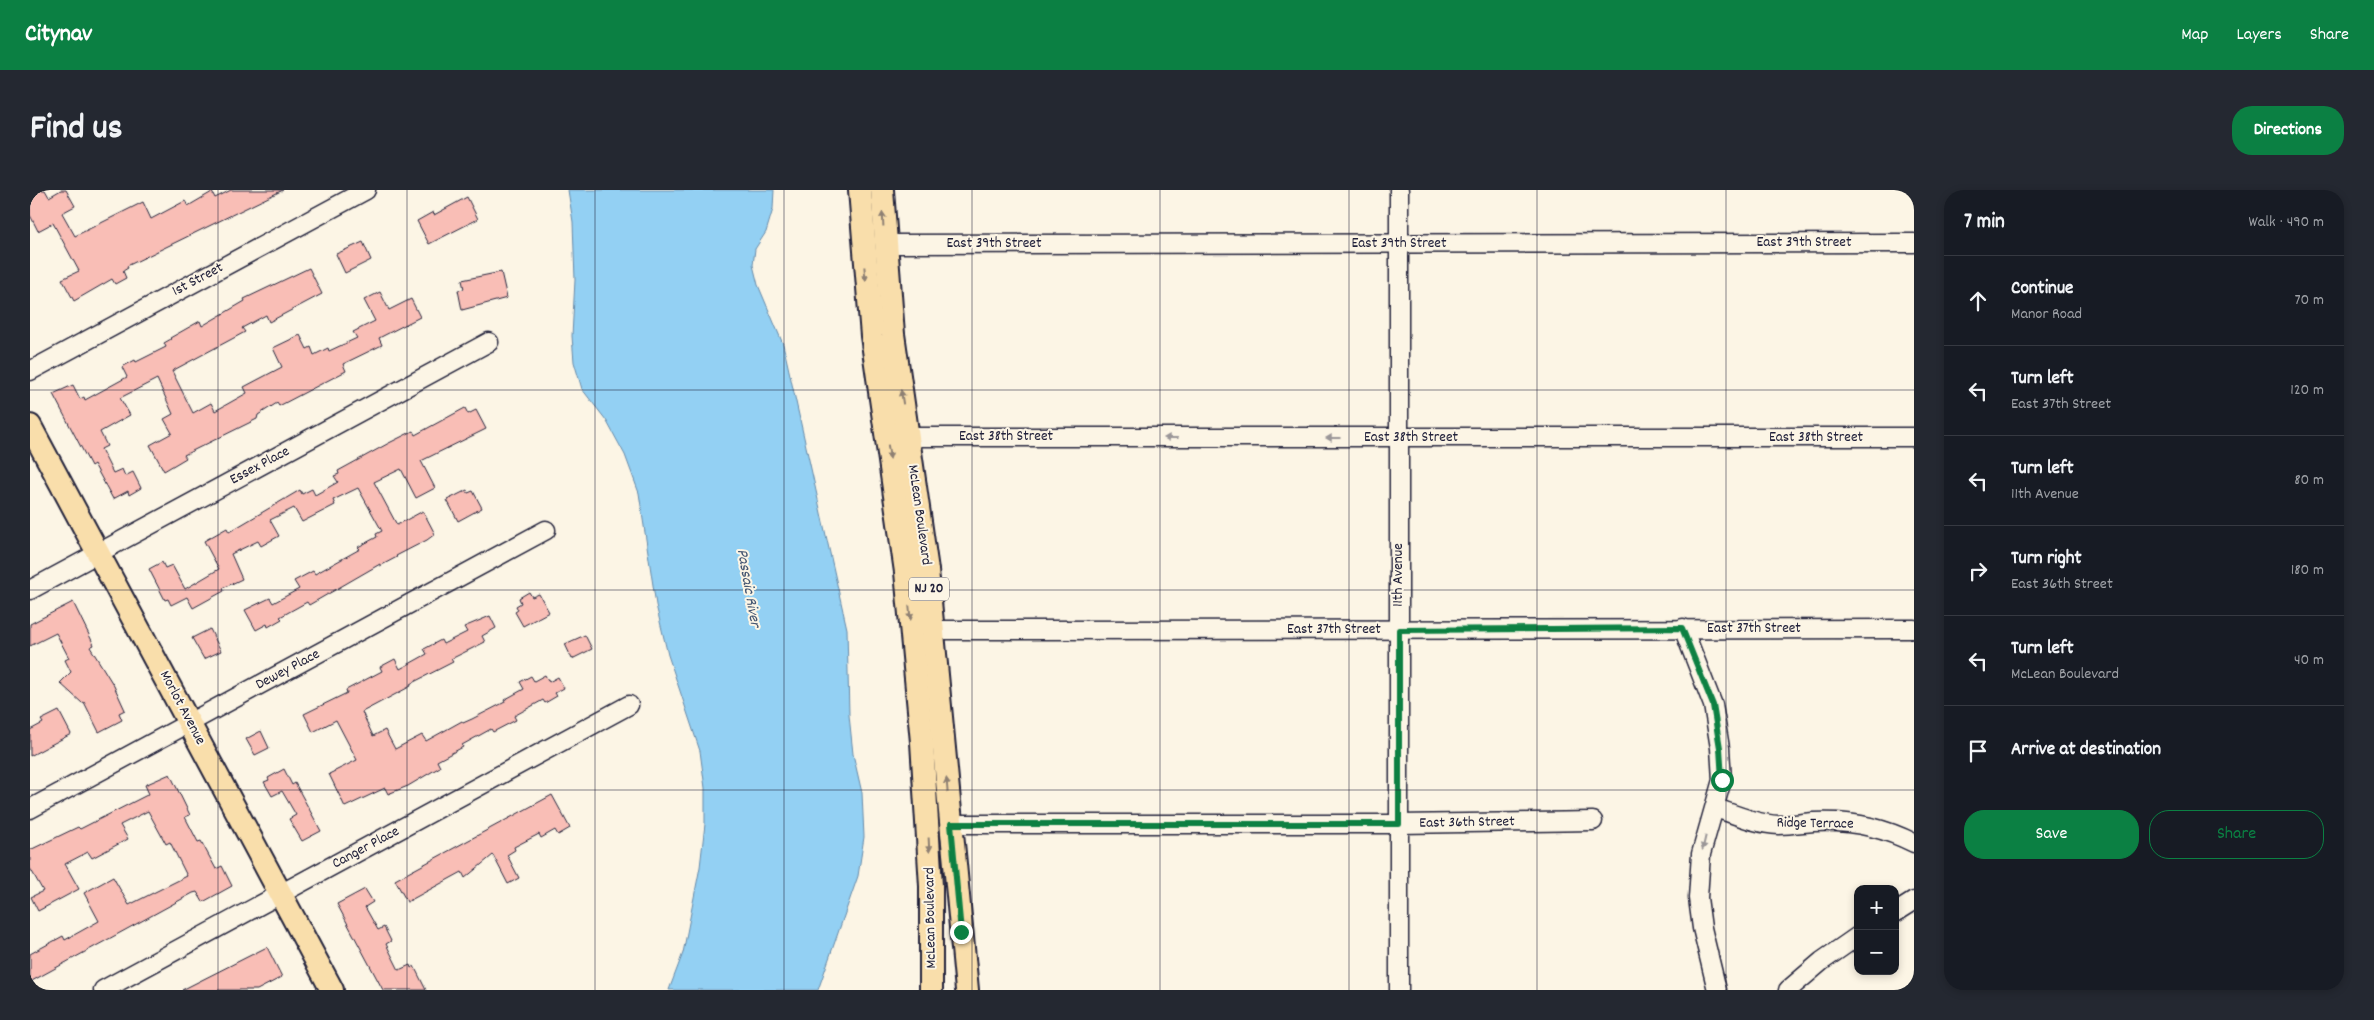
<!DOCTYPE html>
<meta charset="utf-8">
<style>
:root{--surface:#171b24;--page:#242831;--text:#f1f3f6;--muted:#9ea1a6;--line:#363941;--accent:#0b8043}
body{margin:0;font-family:Dekko,sans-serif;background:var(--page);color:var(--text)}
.controls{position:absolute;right:15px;bottom:15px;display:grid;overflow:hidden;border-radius:10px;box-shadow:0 2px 8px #0003}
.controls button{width:45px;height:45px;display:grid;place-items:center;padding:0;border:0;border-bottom:1px solid var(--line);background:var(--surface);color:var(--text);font:25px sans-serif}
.stop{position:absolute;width:15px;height:15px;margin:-11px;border:4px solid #0b8043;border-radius:50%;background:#fff}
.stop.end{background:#0b8043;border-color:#fff;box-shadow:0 1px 5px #0008}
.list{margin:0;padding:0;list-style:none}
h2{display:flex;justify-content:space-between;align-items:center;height:65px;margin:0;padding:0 20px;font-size:21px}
h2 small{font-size:16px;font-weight:400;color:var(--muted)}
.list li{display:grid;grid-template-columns:32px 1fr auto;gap:15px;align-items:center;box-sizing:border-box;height:90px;padding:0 20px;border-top:1px solid var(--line)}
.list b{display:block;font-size:19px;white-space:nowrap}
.list p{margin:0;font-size:16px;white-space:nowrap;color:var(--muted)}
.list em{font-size:16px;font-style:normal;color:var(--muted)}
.actions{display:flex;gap:10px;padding:15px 20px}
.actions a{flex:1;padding:11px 0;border:1px solid var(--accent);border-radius:20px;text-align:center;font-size:18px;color:var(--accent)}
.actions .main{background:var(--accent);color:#fff}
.icon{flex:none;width:28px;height:28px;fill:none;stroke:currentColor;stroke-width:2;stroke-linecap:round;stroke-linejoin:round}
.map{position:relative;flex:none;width:1884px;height:800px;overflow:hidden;border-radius:20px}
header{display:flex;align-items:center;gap:30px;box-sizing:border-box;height:70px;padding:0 25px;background:var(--accent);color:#fff}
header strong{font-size:24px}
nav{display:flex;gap:28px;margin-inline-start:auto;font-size:18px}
.intro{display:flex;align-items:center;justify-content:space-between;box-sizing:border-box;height:120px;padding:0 30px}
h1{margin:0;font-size:35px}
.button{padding:12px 22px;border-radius:20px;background:var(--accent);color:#fff;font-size:18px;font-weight:700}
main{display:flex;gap:30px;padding:0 30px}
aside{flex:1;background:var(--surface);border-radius:20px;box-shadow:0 2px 8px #0003}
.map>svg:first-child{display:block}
.water{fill:#93d0f3;stroke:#668aa9}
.building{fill:#f9beb6;stroke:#22223b}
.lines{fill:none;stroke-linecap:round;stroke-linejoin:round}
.minor-casing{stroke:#22223b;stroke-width:21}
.major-casing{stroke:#22223b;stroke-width:26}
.minor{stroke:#fcf5e5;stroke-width:18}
.major{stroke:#f9deab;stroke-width:22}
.oneway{fill:#8e8073}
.oneway2{fill:#9a9698}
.route{stroke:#0b8043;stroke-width:6}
.grid{fill:none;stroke:#22223b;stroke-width:1;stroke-opacity:0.55}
.labels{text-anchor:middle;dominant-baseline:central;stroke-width:4;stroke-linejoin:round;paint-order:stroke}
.shield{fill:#fcf5e5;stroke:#63616e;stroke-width:1}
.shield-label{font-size:14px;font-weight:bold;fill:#22223b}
.street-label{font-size:15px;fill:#22223b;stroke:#fcf5e5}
.water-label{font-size:16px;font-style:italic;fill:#445672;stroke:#fcf5e5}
</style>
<header>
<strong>Citynav</strong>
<nav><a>Map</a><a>Layers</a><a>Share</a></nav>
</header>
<div class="intro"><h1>Find us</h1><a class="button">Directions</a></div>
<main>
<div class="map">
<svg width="1884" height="800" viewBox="0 0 1884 800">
<rect width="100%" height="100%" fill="#fcf5e5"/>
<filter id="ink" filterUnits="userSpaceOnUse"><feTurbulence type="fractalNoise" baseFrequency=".02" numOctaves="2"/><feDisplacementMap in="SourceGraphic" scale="10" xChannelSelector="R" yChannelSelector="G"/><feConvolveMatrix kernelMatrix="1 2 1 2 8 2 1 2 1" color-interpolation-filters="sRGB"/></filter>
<g filter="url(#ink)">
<!-- water -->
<path class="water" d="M538,0H744L743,19L736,42L725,59L723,75L728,95L753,154L817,439L819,525L823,564L832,603L834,647L828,686L788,800H639L653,763L670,677L675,634V598L670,561L638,465L626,415L609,303L595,265L576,230L552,199L544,172L542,146L545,90L543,32Z"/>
<!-- building -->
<g class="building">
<path d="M5,0H15L19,7L31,0H36L45,16L32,23L45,46L113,12L121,29L155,11L158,16L182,2L185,8L201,0H253L97,76L98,78L93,81L96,88L85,94L82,89L44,111L32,89L49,81L23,33L8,41L0,25V3Z"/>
<path d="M437,7L448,29L399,54L387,31L403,22L404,25Z"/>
<path d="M333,52L341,70L315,83L306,64Z"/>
<path d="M279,78L292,104L239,132L236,125L212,138L215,142L142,181L163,223L181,213L185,221L217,203L214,197L252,177L243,158L270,145L277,159L281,157L284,165L298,158L299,161L327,148L323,142L345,131L334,110L350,102L359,120L381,109L390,127L349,148L352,155L313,174L316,181L249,216L247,213L228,225L227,229L154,265L156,268L134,281L120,255L142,243L134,229L143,224L127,189L90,208L100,225L70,242L77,256L71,259L83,283L92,279L95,286L103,282L111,298L99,305L98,301L83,309L64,274L61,276L23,204L43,195L50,209L54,207L55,210L97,187L92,177L105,170L106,172L136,157L134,153L141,149L140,148L170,131L172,136L215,111L214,109Z"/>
<path d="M471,82L477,108L432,120L428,100L434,99L432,90Z"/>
<path d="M435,218L438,224L446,220L456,239L391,271L405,298L386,308L371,279L344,292L367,335L393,321L405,344L397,350L366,366L367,367L350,376V374L279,415L277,412L250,427L252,429L238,437L237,434L226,440L215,420L240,408L243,413L269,399L264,391L283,381L285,384L330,359L328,357L347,347L346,344L352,341L328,298L303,310L305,315L272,332L264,318L240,330L249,346L231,356L228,351L201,364L212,389L193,398L194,401L163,418L157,407L141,415L138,409L135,410L119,379L132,372L135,378L142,375L155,399L189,379L174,351L197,338L199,342L270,300L272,304L282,299L285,305L308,292L304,286L309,284L308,281L359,253L383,241L385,245Z"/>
<path d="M437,300L438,303L443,301L452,318L428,331L417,310Z"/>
<path d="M499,402L502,407L509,404L519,422L493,436L485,422L488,420L486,416L491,413L489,408Z"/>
<path d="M43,412L64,455L60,457L84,496L95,520L89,523L92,530L69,542L54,512L52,513L30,493L41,482L35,470L39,468L26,443L0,456V434Z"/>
<path d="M460,426L466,438L452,446L455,452L421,469L423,472L380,494L381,496L332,522L343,546L355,540L365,559L392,545L396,551L432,531L433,533L442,529L475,512L474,510L494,499L490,492L501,486L504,491L515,485L519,492L528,487L534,498L525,503L527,506L515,513L513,510L484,526L486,530L463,542L461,539L432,555L433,557L407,571L410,577L378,596L358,604L355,598L315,617L299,584L327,570L306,530L283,542L274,524L317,503L316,500L352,481L350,477L365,469L370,479L397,464L394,459L411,450L413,454L437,442L434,437Z"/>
<path d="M180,439L191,461L174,469L162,448Z"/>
<path d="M555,445L562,459L542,469L535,454Z"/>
<path d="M29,521L41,544L0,566V540L13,533L11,530Z"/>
<path d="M231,541L239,558L225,565L216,549Z"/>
<path d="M254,579L262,595L265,593L291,641L272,651L259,629L266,625L252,601L242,606L234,592L239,590L238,588Z"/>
<path d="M140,584L160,625L155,627L168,652L171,651L186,679L192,676L202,696L173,712L167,702L163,703L0,792V764L33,746L35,750L69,731L54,703L83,687L99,715L157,686L140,652L136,654L118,621L90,635L98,649L62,668L58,662L35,674L49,699L8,721L1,707L13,701L0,678V660L48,637L50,639L119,604L115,595Z"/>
<path d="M522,605L540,638L528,645L525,640L511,648L509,644L484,657L485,660L477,665L489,688L478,694L463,665L435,688L432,682L377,712L365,690Z"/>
<path d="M335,699L343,712L335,717L348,740L354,737L361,751L356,754L369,780L380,775L381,778L384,776L396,800H353L307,714Z"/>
<path d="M237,757L252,787L227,800H152Z"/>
</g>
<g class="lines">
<defs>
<g id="minor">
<path d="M855,54L1884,53"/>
<path d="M0,181L336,0"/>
<path d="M879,247H1884"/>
<path d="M0,400L459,152"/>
<path d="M1653,438L1683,515L1690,558L1692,590L1671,664L1668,708L1672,738L1687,800"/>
<path d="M903,440L1884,439"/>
<path d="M1686,618C1706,625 1727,634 1749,635C1760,635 1772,633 1783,632C1818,630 1853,637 1884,653"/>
<path d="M0,619L516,340"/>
<path d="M921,634H1369L1563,631"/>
<path d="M1865,723L1884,711"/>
<path d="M73,800L599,515"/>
<path d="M1369,800V0"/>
<path d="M1758,800L1792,771L1828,746"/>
</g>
<g id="major">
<path d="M830,0L842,146L876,382L892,552L901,696V800"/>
<path d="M852,0L863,144L897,380L937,800"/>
<path d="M0,236L302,800"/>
</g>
</defs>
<!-- minor casing -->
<use href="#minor" class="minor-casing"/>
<!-- major casing -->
<use href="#major" class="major-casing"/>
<!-- minor -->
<use href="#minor" class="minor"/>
<!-- major -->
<use href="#major" class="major"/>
</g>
<!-- one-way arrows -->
<defs><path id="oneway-solid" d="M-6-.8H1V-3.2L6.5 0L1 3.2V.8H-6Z" transform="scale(1.25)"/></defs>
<g class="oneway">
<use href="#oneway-solid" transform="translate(853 29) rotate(-93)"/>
<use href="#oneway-solid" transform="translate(835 84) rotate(85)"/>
<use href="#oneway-solid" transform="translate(872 207) rotate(-99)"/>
<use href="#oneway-solid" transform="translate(859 262) rotate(81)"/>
<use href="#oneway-solid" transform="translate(880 423) rotate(84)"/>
<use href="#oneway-solid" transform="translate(917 595) rotate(-95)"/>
<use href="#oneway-solid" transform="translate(899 655) rotate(87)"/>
</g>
<g class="oneway2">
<use href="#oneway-solid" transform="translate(1141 248) rotate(-180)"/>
<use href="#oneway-solid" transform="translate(1303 248) rotate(-180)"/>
<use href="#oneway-solid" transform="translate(1674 653) rotate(103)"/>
</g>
</g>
<g class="lines" filter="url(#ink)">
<!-- route -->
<path class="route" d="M931,742L921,634H1369V440L1652,438L1683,515L1690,558L1692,590"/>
</g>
<!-- grid -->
<path class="grid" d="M188,0V800M377,0V800M565,0V800M754,0V800M942,0V800M1130,0V800M1319,0V800M1507,0V800M1696,0V800M0,200H1884M0,400H1884M0,600H1884"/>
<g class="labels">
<!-- shield labels -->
<rect class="shield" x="879" y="387.5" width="40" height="23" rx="4"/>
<g class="shield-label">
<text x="899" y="399">NJ 20</text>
</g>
<!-- street labels -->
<g class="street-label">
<text x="1774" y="53">East 39th Street</text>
<text x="964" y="54">East 39th Street</text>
<text x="1369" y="54">East 39th Street</text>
<text transform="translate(168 90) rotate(-28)">1st Street</text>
<text x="976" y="247">East 38th Street</text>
<text x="1381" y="248">East 38th Street</text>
<text x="1786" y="248">East 38th Street</text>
<text transform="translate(230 276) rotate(-28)">Essex Place</text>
<text transform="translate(889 325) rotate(82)">McLean Boulevard</text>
<text transform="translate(1369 385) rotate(-90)">11th Avenue</text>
<text x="1724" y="439">East 37th Street</text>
<text x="1304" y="440">East 37th Street</text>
<text transform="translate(258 480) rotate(-28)">Dewey Place</text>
<text transform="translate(152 518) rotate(62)">Morlot Avenue</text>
<text transform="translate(1437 633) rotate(-1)">East 36th Street</text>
<text transform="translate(1785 634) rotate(1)">Ridge Terrace</text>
<text transform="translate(336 658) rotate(-28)">Canger Place</text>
<text transform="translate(901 728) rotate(-91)">McLean Boulevard</text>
</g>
<!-- water labels -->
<g class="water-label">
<text transform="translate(718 398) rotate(80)">Passaic River</text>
</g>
</g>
</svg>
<div class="controls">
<button>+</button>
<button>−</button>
</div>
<div class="stop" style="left:1692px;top:590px"></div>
<div class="stop end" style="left:931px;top:742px"></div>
</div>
<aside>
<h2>7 min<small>Walk · 490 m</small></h2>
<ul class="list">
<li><svg class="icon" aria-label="ahead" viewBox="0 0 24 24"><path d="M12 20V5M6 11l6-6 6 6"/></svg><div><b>Continue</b><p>Manor Road</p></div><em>70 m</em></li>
<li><svg class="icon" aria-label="left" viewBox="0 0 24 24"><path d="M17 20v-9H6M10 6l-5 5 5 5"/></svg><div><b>Turn left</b><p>East 37th Street</p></div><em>120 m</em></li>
<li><svg class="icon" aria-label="left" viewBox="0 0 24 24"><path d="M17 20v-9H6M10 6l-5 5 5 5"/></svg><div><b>Turn left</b><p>11th Avenue</p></div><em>80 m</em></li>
<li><svg class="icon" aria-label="right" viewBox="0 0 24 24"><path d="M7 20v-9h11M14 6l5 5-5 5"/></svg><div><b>Turn right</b><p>East 36th Street</p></div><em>180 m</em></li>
<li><svg class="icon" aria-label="left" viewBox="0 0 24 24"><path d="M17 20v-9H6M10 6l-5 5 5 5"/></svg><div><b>Turn left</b><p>McLean Boulevard</p></div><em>40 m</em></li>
<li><svg class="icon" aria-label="arrive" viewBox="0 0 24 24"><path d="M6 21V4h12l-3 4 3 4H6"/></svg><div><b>Arrive at destination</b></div></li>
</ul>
<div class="actions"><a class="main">Save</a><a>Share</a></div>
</aside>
</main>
